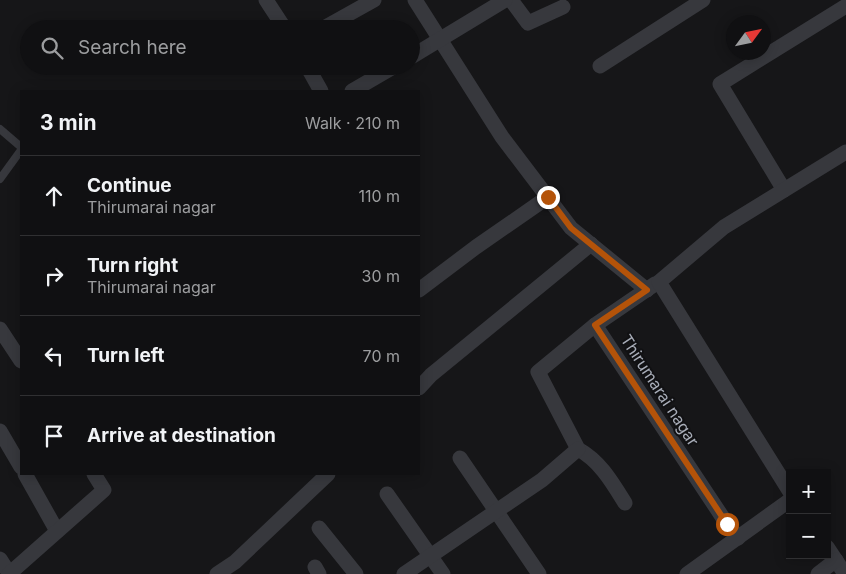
<!DOCTYPE html>
<meta charset="utf-8">
<style>
:root{--surface:#101012;--page:#19191b;--text:#f1f3f6;--muted:#9c9d9f;--line:#303032}
body{margin:0;font-family:Inter,sans-serif;background:var(--page);color:var(--text)}
.controls{position:absolute;right:15px;bottom:15px;display:grid;overflow:hidden;border-radius:0px;box-shadow:0 2px 12px #0003}
.controls button{width:45px;height:45px;display:grid;place-items:center;padding:0;border:0;border-bottom:1px solid var(--line);background:var(--surface);color:var(--text);font:25px sans-serif}
.compass{position:absolute;left:726px;top:15px;width:45px;height:45px;border-radius:50%;background:var(--surface);box-shadow:0 2px 12px #0003;rotate:57deg}
.stop{position:absolute;width:15px;height:15px;margin:-11px;border:4px solid #b45309;border-radius:50%;background:#fff}
.stop.end{background:#b45309;border-color:#fff;box-shadow:0 1px 5px #0008}
.list{margin:0;padding:0;list-style:none}
h2{display:flex;justify-content:space-between;align-items:center;height:65px;margin:0;padding:0 20px;font-size:21px}
h2 small{font-size:16px;font-weight:400;color:var(--muted)}
.list li{display:grid;grid-template-columns:32px 1fr auto;gap:15px;align-items:center;box-sizing:border-box;height:80px;padding:0 20px;border-top:1px solid var(--line)}
.list b{display:block;font-size:19px;white-space:nowrap}
.list p{margin:0;font-size:16px;white-space:nowrap;color:var(--muted)}
.list em{font-size:16px;font-style:normal;color:var(--muted)}
.icon{flex:none;width:28px;height:28px;fill:none;stroke:currentColor;stroke-width:2;stroke-linecap:round;stroke-linejoin:round}
.map{position:relative;flex:none;width:846px;height:574px;overflow:hidden}
.search{position:absolute;background:var(--surface);box-shadow:0 2px 12px #0003;left:20px;top:20px;width:400px;height:55px;display:flex;align-items:center;gap:12px;box-sizing:border-box;padding:0 18px;border-radius:28px;color:var(--muted);font-size:19px}
.panel{position:absolute;background:var(--surface);box-shadow:0 2px 12px #0003;left:20px;top:90px;width:400px;height:385px;border-radius:0px}
.map>svg:first-child{display:block}
.lines{fill:none;stroke-linecap:round;stroke-linejoin:round}
.lane{stroke:#37383d;stroke-width:8}
.street{stroke:#37383d;stroke-width:15}
.route{stroke:#b45309;stroke-width:6}
.labels{text-anchor:middle;dominant-baseline:central;stroke-width:4;stroke-linejoin:round;paint-order:stroke}
.street-label{font-size:16px;fill:#a8adb8;stroke:#111113}
</style>
<div class="map">
<svg width="846" height="574" viewBox="0 0 846 574">
<rect width="100%" height="100%" fill="#161618"/>
<g class="lines">
<!-- lane -->
<g class="lane">
<path d="M0,129L21,147"/>
<path d="M0,179L21,150"/>
</g>
<!-- street -->
<g class="street">
<path d="M266,0L285,29"/>
<path d="M415,0L502,137L571,228L647,290"/>
<path d="M511,0L528,23L563,7"/>
<path d="M322,29L374,0"/>
<path d="M411,57L505,0"/>
<path d="M307,66L321,91"/>
<path d="M600,66L703,0"/>
<path d="M352,91L395,66"/>
<path d="M784,190L720,84L846,6"/>
<path d="M655,284L595,325L727,524L738,538"/>
<path d="M419,290L476,247L548,197"/>
<path d="M595,325L538,372L578,449C600,461 612,482 625,503"/>
<path d="M0,329L21,361"/>
<path d="M419,388L431,375L591,244"/>
<path d="M0,431L21,467"/>
<path d="M460,458L539,574"/>
<path d="M25,474L57,531"/>
<path d="M790,492L659,282L724,227L846,152"/>
<path d="M387,494L443,574"/>
<path d="M319,528L356,574"/>
<path d="M827,547L845,574"/>
<path d="M0,559L9,573"/>
<path d="M315,567L319,574"/>
<path d="M9,574L104,490L94,474"/>
<path d="M217,574L235,562L328,474"/>
<path d="M404,574L542,480L578,449"/>
<path d="M687,574L790,500"/>
<path d="M818,574L836,560"/>
</g>
</g>
<g class="lines">
<!-- route -->
<path class="route" d="M548,197L571,228L647,290L595,325L727,524"/>
</g>
<g class="labels">
<!-- street labels -->
<g class="street-label">
<text transform="translate(660 390) rotate(57)">Thirumarai nagar</text>
</g>
</g>
</svg>
<div class="controls">
<button>+</button>
<button>−</button>
</div>
<svg class="compass" viewBox="-18 -18 36 36"><path d="M0-13l5 13h-10z" fill="#e53935"/><path d="M0 13l5-13h-10z" fill="#9c9d9f"/></svg>
<div class="stop" style="left:727px;top:524px"></div>
<div class="stop end" style="left:548px;top:197px"></div>
<div class="search"><svg class="icon" aria-label="search" viewBox="0 0 24 24"><circle cx="10" cy="10" r="6"/><path d="M15 15l6 6"/></svg>Search here</div>
<section class="panel">
<h2>3 min<small>Walk · 210 m</small></h2>
<ul class="list">
<li><svg class="icon" aria-label="ahead" viewBox="0 0 24 24"><path d="M12 20V5M6 11l6-6 6 6"/></svg><div><b>Continue</b><p>Thirumarai nagar</p></div><em>110 m</em></li>
<li><svg class="icon" aria-label="right" viewBox="0 0 24 24"><path d="M7 20v-9h11M14 6l5 5-5 5"/></svg><div><b>Turn right</b><p>Thirumarai nagar</p></div><em>30 m</em></li>
<li><svg class="icon" aria-label="left" viewBox="0 0 24 24"><path d="M17 20v-9H6M10 6l-5 5 5 5"/></svg><div><b>Turn left</b></div><em>70 m</em></li>
<li><svg class="icon" aria-label="arrive" viewBox="0 0 24 24"><path d="M6 21V4h12l-3 4 3 4H6"/></svg><div><b>Arrive at destination</b></div></li>
</ul>
</section>
</div>
